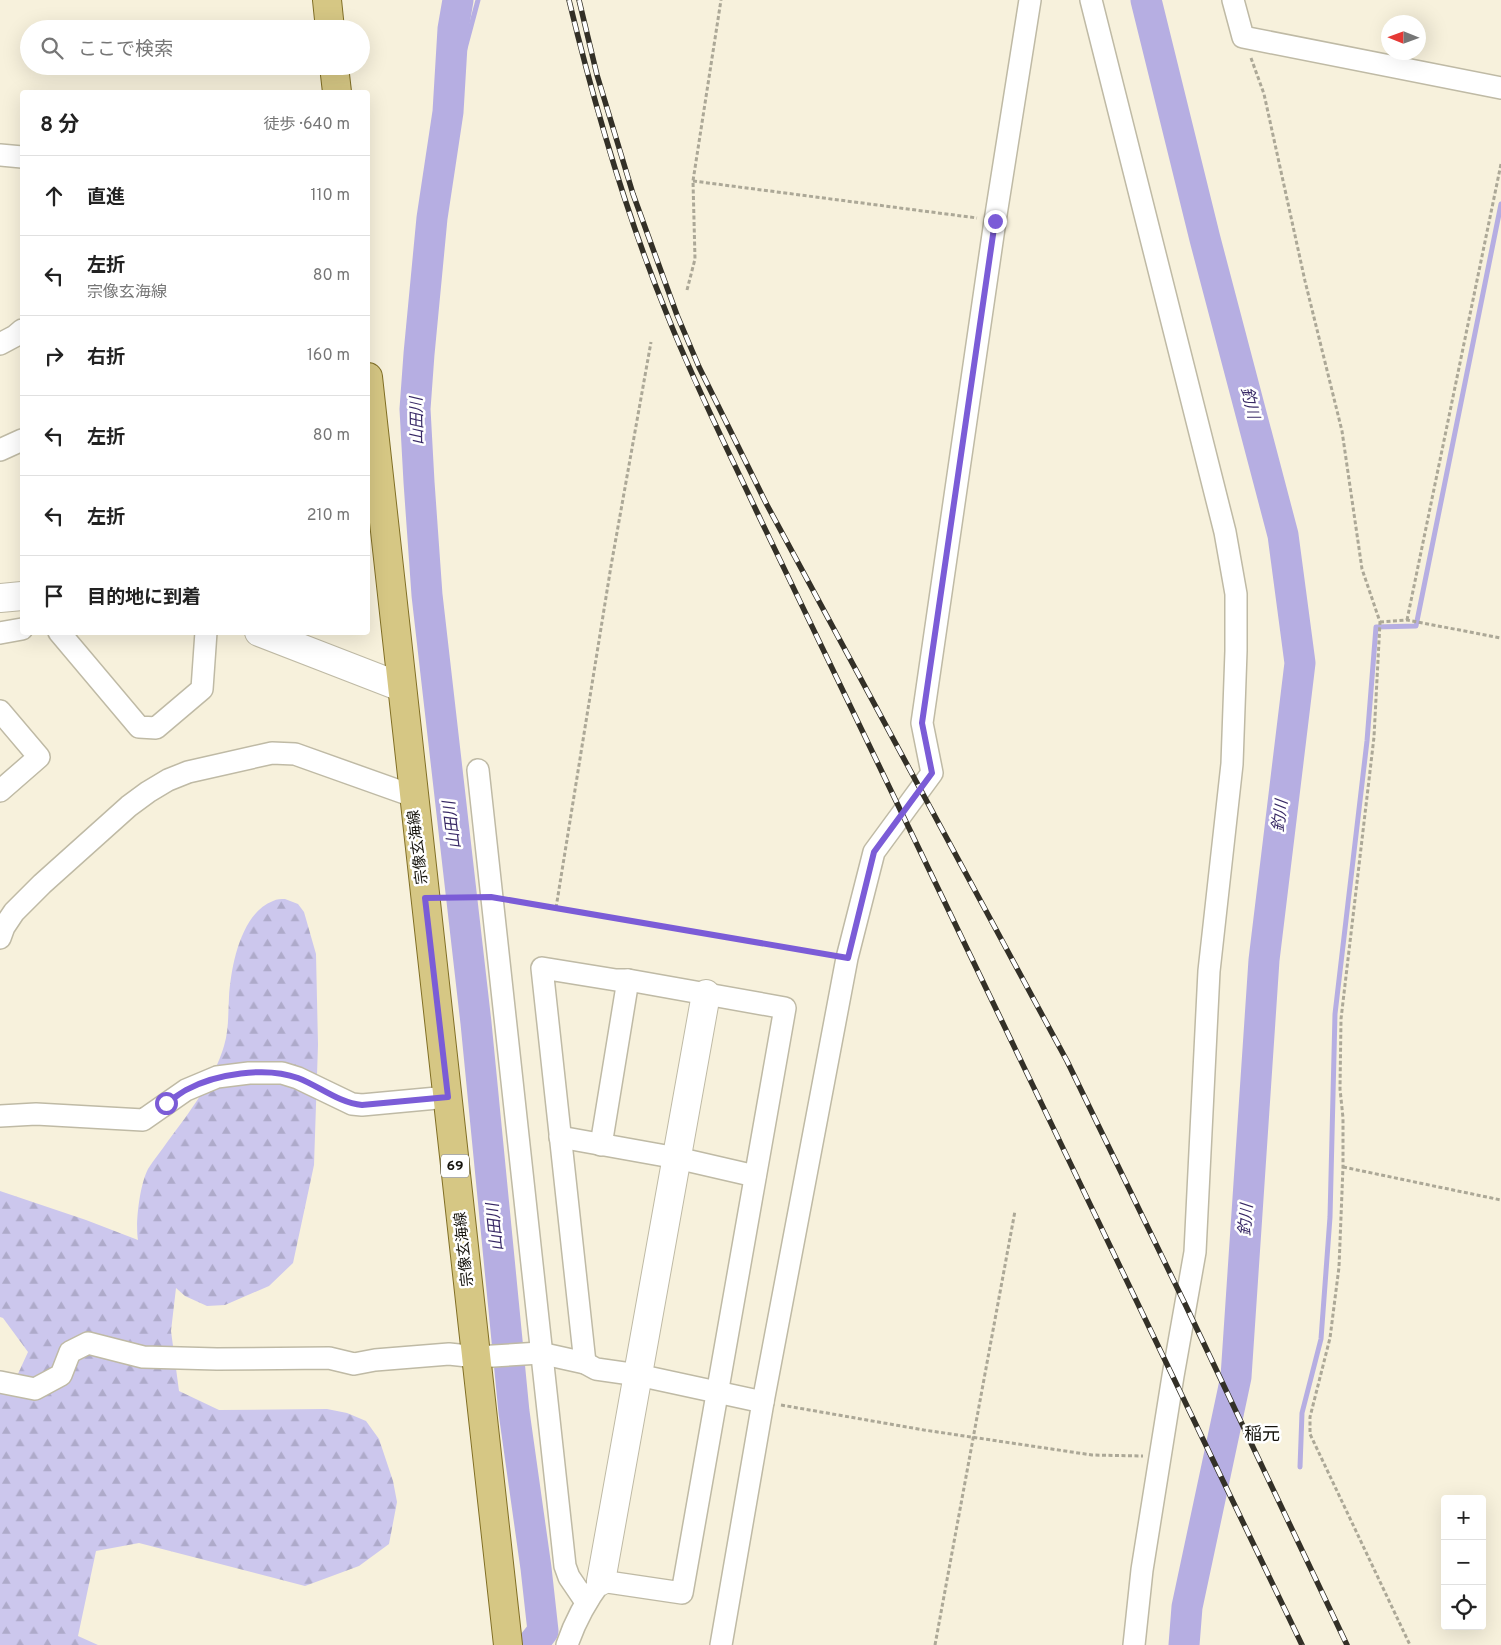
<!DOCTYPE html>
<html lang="ja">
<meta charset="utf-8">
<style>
:root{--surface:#fff;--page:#f2f2f2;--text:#222;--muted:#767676;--line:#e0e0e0}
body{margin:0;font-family:Overpass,"Noto Sans JP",sans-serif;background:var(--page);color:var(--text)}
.controls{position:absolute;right:15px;bottom:15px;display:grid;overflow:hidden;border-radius:5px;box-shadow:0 5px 20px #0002}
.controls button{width:45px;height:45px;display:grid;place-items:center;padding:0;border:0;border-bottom:1px solid var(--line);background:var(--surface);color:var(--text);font:25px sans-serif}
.compass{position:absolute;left:1381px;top:15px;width:45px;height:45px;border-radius:50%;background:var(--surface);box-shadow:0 5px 20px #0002;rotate:271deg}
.stop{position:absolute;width:15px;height:15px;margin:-11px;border:4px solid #7b5cd7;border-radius:50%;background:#fff}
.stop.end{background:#7b5cd7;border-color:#fff;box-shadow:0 1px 5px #0008}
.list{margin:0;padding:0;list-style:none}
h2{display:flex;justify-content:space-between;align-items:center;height:65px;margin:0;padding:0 20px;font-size:21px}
h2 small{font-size:16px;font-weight:400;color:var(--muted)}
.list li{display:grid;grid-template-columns:32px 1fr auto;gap:15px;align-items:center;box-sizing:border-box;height:80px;padding:0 20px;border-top:1px solid var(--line)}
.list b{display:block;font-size:19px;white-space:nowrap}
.list p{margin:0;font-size:16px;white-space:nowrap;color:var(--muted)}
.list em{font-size:16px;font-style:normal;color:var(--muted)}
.icon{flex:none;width:28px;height:28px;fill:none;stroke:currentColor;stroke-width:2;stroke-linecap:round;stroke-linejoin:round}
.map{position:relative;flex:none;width:1501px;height:1645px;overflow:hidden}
.search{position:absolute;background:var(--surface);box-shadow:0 5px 20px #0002;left:20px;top:20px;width:350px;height:55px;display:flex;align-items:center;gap:12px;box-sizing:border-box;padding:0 18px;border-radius:28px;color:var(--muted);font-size:19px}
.panel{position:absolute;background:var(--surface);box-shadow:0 5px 20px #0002;left:20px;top:90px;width:350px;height:545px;border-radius:5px}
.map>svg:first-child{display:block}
.forest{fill:url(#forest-firs)}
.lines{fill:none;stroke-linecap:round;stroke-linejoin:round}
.stream{stroke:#b6aee2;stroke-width:5}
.river{stroke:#b6aee2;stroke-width:31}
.street-casing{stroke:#bfbaa5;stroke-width:24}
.secondary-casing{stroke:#bfbaa5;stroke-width:30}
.primary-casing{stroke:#816f25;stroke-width:30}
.path{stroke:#aca897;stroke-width:3;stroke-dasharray:4 2.5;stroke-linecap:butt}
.street{stroke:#fff;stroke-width:21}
.secondary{stroke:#fff;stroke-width:28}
.primary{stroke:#d6c784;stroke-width:28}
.rail-casing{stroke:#333027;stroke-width:5.5}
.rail{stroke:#fff;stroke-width:4;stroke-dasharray:11;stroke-linecap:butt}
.route{stroke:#7b5cd7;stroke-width:6}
.labels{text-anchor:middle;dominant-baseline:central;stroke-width:5;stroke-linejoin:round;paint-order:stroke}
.shield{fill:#fff;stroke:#5b5a55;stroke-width:1}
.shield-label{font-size:14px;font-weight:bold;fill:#15130c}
.street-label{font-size:15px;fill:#15130c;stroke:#fff}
.water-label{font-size:16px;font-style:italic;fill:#382966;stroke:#fff}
.quarter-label{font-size:18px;fill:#15130c;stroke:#fff}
</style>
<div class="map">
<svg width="1501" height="1645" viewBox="0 0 1501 1645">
<defs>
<pattern id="forest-firs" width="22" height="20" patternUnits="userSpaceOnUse" patternTransform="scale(1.25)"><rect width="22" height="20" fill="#ccc7ed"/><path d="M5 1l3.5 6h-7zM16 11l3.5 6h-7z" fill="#aeaaca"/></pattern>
</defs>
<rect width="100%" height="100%" fill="#f7f1dc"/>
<!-- forest -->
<path class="forest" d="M285,899L298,904L304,912L316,954L318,1045L314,1165L293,1263L269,1286L225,1305L207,1306L185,1296L176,1288L171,1331L179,1391L219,1410L327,1409L347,1413L366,1421L379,1439L393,1481L397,1502L389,1544L359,1566L305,1586L139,1543L96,1551L78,1636L98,1645H0V1378L17,1376L28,1352L3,1318L0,1317V1191L86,1220L138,1240C135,1223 140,1184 148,1169C154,1159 162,1150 168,1141C189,1113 214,1080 224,1046C229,1030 228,1013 229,997C231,966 241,913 273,901C277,899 281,899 285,899Z"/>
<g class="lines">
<!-- stream -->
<g class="stream">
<path d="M448,112L478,0"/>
<path d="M1300,1467L1302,1413L1321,1339L1330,1217L1335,1014L1367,741L1376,627L1416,626L1501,204"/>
</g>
<!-- river -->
<g class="river">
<path d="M458,0L453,29L448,112L432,218L419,354L415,409L419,482L427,595L476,1023L514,1412L536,1568L543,1631L532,1645"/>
<path d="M1146,0L1205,239L1283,535L1300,663L1264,960L1236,1377L1187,1607L1184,1645"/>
</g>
<defs>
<g id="street">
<path d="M1091,0L1225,532L1236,594V651L1232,764L1209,971L1195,1252L1173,1376L1142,1570L1134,1645"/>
<path d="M1233,0L1243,37L1501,88"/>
<path d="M0,155L22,157"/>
<path d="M0,344L15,336L22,330"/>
<path d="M0,450L22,440"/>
<path d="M59,632L139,727L156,728L202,689L206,632"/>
<path d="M0,633L22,629"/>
<path d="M0,711L39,757L0,791"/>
<path d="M478,770L565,1566L569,1577L586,1602"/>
<path d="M0,938L4,927L14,912L42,884L129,806L148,792L168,780L188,772L272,753L295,754L413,796"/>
<path d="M0,1116L36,1114L143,1120L186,1090L217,1077L249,1073H282L298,1078L352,1104L362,1105L448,1097"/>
<path d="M560,1137L677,1158L755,1176"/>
<path d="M601,1145L628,980"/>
<path d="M0,1382L35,1389L61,1375L70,1352L88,1343L143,1357L217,1359L329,1358L354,1364L375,1360L449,1354L477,1357L540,1353L585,1363L596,1369L638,1375L763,1402"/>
<path d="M567,1645C575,1621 586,1601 601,1581L682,1593L785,1008L628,980H616L542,968L585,1363"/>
<path d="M721,1645L763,1402L847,958L874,852L932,773L922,723L995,221L1030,0"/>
</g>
<g id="secondary">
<path d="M0,598L22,596"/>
<path d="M259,632L401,687"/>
<path d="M601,1581L706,994"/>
</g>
<g id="primary">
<path d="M327,0L330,29"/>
<path d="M334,66L337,92"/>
<path d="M368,377L508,1645"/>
</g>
</defs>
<!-- street casing -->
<use href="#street" class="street-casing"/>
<!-- secondary casing -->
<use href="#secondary" class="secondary-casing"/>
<!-- primary casing -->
<use href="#primary" class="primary-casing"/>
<!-- path -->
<g class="path">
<path d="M1251,58L1264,94L1305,281L1342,431L1362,569L1380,622L1374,737L1341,1019L1340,1089L1343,1118V1167L1339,1267L1330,1338L1310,1417V1434L1410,1645"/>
<path d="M693,181L977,218"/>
<path d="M687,290L695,259L693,181L721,0"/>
<path d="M1407,620L1501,164"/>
<path d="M1380,622L1407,620L1501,638"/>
<path d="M446,898L475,897"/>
<path d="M511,900L830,955"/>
<path d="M556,908L611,566L651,342"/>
<path d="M1343,1167L1501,1200"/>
<path d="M781,1405L924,1430L1092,1455L1143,1456"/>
<path d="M935,1645L1015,1211"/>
</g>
<!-- street -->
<use href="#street" class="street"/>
<!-- secondary -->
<use href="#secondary" class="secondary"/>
<!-- primary -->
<use href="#primary" class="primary"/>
<defs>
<g id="rail">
<path d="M569,0C595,108 626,214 668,317C694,383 726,446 756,510L1302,1645"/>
<path d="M579,0L597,75L633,194L677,315L699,367L767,505L1067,1061L1186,1306L1347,1645"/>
</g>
</defs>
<!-- rail casing -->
<use href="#rail" class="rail-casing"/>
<!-- rail -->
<use href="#rail" class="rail"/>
</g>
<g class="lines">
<!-- route -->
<path class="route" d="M166,1103C173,1099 179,1094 186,1090C215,1074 266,1066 298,1078C319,1086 339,1103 362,1105L448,1097L425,898L491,897L848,958L874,852L932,773L922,723L995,221"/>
</g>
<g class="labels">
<!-- shield labels -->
<rect class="shield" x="441" y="1154.5" width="28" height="23" rx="4"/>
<g class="shield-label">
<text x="455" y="1166">69</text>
</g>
<!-- street labels -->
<g class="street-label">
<text transform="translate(419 847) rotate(-97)">宗像玄海線</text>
<text transform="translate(465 1249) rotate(-96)">宗像玄海線</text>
</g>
<!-- water labels -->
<g class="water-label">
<text transform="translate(1249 403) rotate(76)">釣川</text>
<text transform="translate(418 421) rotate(-91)">山田川</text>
<text transform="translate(1281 816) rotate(-83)">釣川</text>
<text transform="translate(453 825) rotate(-97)">山田川</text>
<text transform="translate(1247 1220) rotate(-86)">釣川</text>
<text transform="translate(496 1227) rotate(-96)">山田川</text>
</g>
<!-- quarter labels -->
<g class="quarter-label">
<text x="1262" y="1435">稲元</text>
</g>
</g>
</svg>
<div class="controls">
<button>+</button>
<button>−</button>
<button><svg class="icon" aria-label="locate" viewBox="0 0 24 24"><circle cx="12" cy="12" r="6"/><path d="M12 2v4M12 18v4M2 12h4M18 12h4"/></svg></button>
</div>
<svg class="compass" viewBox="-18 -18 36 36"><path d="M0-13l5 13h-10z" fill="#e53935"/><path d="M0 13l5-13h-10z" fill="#767676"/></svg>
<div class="stop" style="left:166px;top:1103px"></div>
<div class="stop end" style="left:995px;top:221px"></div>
<div class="search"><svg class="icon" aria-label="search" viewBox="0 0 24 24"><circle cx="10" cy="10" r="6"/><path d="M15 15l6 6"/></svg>ここで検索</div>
<section class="panel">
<h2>8 分<small>徒歩 · 640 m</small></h2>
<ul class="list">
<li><svg class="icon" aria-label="ahead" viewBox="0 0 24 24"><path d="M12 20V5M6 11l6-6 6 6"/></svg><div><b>直進</b></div><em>110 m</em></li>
<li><svg class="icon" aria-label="left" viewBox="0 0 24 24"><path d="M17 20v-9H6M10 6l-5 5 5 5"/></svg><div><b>左折</b><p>宗像玄海線</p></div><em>80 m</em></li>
<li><svg class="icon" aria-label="right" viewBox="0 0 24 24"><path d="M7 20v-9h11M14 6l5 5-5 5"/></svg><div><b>右折</b></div><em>160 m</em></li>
<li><svg class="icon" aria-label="left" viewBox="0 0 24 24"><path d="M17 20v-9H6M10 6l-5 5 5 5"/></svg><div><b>左折</b></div><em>80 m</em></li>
<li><svg class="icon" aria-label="left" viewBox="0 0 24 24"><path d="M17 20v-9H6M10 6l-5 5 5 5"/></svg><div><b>左折</b></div><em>210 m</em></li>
<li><svg class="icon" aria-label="arrive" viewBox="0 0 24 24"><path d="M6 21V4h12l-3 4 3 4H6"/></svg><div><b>目的地に到着</b></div></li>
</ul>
</section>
</div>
